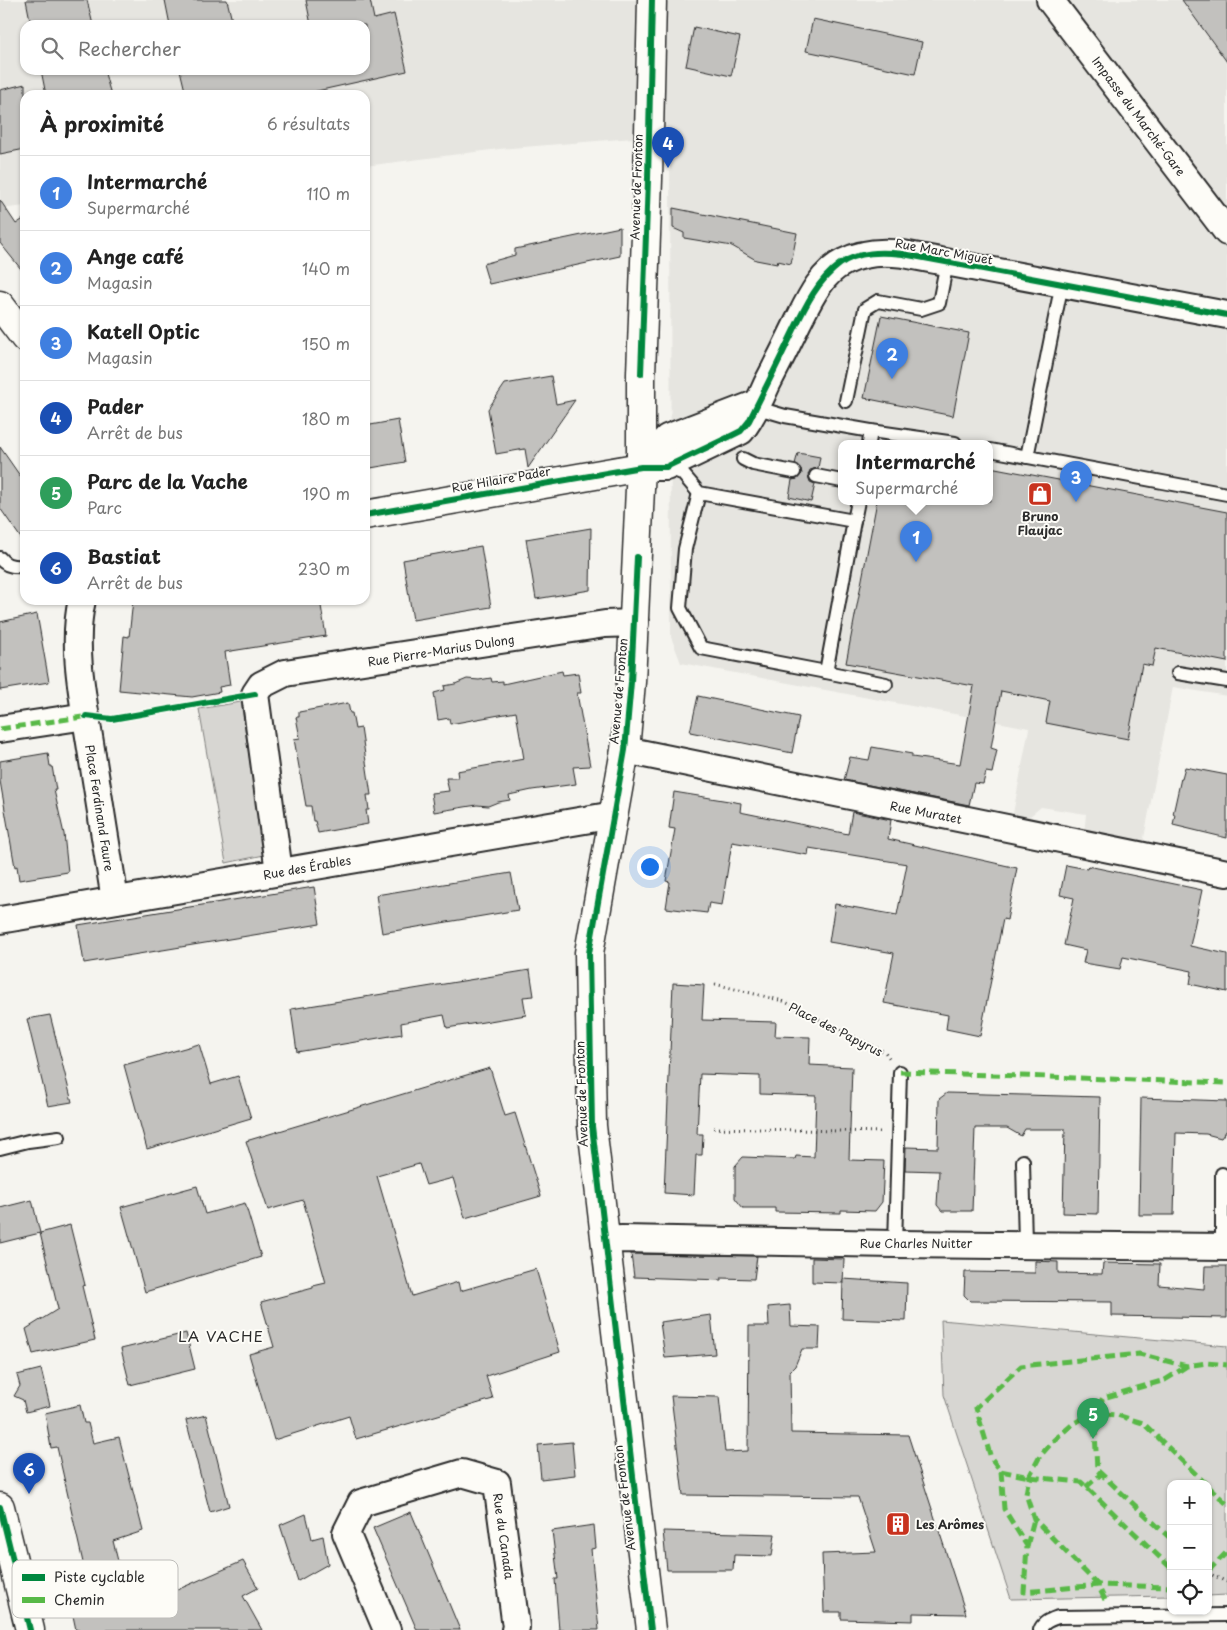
<!DOCTYPE html>
<html lang="fr">
<meta charset="utf-8">
<style>
:root{--surface:#fff;--page:#f6f6f6;--text:#222;--muted:#767676;--line:#e0e0e0;--accent:#0f766e}
body{margin:0;font-family:"Playpen Sans",sans-serif;background:var(--page);color:var(--text)}
.controls{position:absolute;right:15px;bottom:15px;display:grid;overflow:hidden;border-radius:10px;box-shadow:0 1px 4px #0004}
.controls button{width:45px;height:45px;display:grid;place-items:center;padding:0;border:0;border-bottom:1px solid var(--line);background:var(--surface);color:var(--text);font:25px sans-serif}
.you{position:absolute;left:649px;top:866px;width:18px;height:18px;margin:-12px;border:4px solid #fff;border-radius:50%;background:#1a73e8;box-shadow:0 0 0 8px #1a73e833}
.badge{display:grid;place-items:center;width:32px;height:32px;border-radius:50%;background:var(--accent);color:#fff;font-size:16px;font-weight:700}
.pin{position:absolute;translate:-50% -41px;filter:drop-shadow(0 1px 2px #0008)}
.pin::after{content:'';position:absolute;top:26px;width:18px;height:15px;background:inherit;clip-path:polygon(0 0,100% 0,50% 100%)}
.popup{position:absolute;left:838px;top:440px;width:155px;height:65px;box-sizing:border-box;display:grid;place-content:center;border-radius:10px;background:var(--surface);filter:drop-shadow(0 1px 4px #0005);font-size:16px;white-space:nowrap;color:var(--muted)}
.popup b{font-size:19px;color:var(--text)}
.popup::after{content:'';position:absolute;left:50%;top:100%;margin-left:-10px;border:10px solid transparent;border-top-color:var(--surface)}
.list{margin:0;padding:0;list-style:none}
h2{display:flex;justify-content:space-between;align-items:center;height:65px;margin:0;padding:0 20px;font-size:21px}
h2 small{font-size:16px;font-weight:400;color:var(--muted)}
.list li{display:grid;grid-template-columns:32px 1fr auto;gap:15px;align-items:center;box-sizing:border-box;height:75px;padding:0 20px;border-top:1px solid var(--line)}
.list b{display:block;font-size:19px;white-space:nowrap}
.list p{margin:0;font-size:16px;white-space:nowrap;color:var(--muted)}
.list em{font-size:16px;font-style:normal;color:var(--muted)}
.icon{flex:none;width:28px;height:28px;fill:none;stroke:currentColor;stroke-width:2;stroke-linecap:round;stroke-linejoin:round}
.map{position:relative;flex:none;width:1227px;height:1630px;overflow:hidden}
.search{position:absolute;background:var(--surface);box-shadow:0 1px 4px #0004;left:20px;top:20px;width:350px;height:55px;display:flex;align-items:center;gap:12px;box-sizing:border-box;padding:0 18px;border-radius:15px;color:var(--muted);font-size:19px}
.panel{position:absolute;background:var(--surface);box-shadow:0 1px 4px #0004;left:20px;top:90px;width:350px;height:515px;border-radius:15px}
.map>svg:first-child{display:block}
.built{fill:#e6e5e0;fill-rule:evenodd}
.green{fill:#d7d6d2;stroke:#81807e}
.building{fill:#c2c1be;stroke:#2b2b2b}
.lines{fill:none;stroke-linecap:round;stroke-linejoin:round}
.service-casing{stroke:#2b2b2b;stroke-width:16}
.minor-casing{stroke:#2b2b2b;stroke-width:30}
.tertiary-casing{stroke:#2b2b2b;stroke-width:31}
.primary-casing{stroke:#2b2b2b;stroke-width:31}
.path{stroke:#2b2b2b;stroke-width:3;stroke-dasharray:1 4;stroke-linecap:butt}
.service{stroke:#fdfcf7;stroke-width:12}
.minor{stroke:#fdfcf7;stroke-width:26}
.tertiary{stroke:#fdfcf7;stroke-width:28}
.primary{stroke:#fdfcf7;stroke-width:28}
.quiet{stroke:#58b947;stroke-width:5;stroke-dasharray:10 5;stroke-linecap:butt}
.cycleway-casing{stroke:#fdfcf7;stroke-width:9}
.cycleway{stroke:#00873e;stroke-width:6}
.labels{text-anchor:middle;dominant-baseline:central;stroke-width:4;stroke-linejoin:round;paint-order:stroke}
.street-label{font-size:12px;fill:#2b2b2b;stroke:#fdfcf7}
.poi-label{font-size:12px;font-weight:bold;fill:#2b2b2b;stroke:#fdfcf7}
.quarter-label{font-size:15px;letter-spacing:1px;fill:#2b2b2b;stroke:#fdfcf7}
.key{fill:#fdfcf7;stroke:#bebdba;stroke-width:1}
.key-label{font-size:14px;fill:#2b2b2b}
</style>
<div class="map">
<svg width="1227" height="1630" viewBox="0 0 1227 1630">
<rect width="100%" height="100%" fill="#f5f4ef"/>
<filter id="ink" filterUnits="userSpaceOnUse"><feTurbulence type="fractalNoise" baseFrequency=".02" numOctaves="2"/><feDisplacementMap in="SourceGraphic" scale="10" xChannelSelector="R" yChannelSelector="G"/><feConvolveMatrix kernelMatrix="1 2 1 2 8 2 1 2 1" color-interpolation-filters="sRGB"/></filter>
<g filter="url(#ink)">
<!-- built -->
<path class="built" d="M0,0H1227V696L1173,687L1143,843L1084,834L1086,814L1041,807L1023,822L1012,819L1029,728L681,663L671,637L670,135L499,149L365,166V95H25V206L0,209ZM25,25H365V70H25ZM842,443H990V501H842Z"/>
<!-- green -->
<g class="green">
<path d="M241,702L264,855L226,863L199,709Z"/>
<path d="M941,1320L1227,1346V1595L1208,1596V1484H1171V1596L1011,1599L944,1395Z"/>
</g>
<!-- building -->
<g class="building">
<path d="M26,0H87L93,25H31Z"/>
<path d="M165,0H227L233,25H170Z"/>
<path d="M306,0H370L374,19L394,14L407,71L299,95H186L180,70H365V25H311Z"/>
<path d="M1182,0H1227V62Z"/>
<path d="M813,19L922,42L915,74L806,51Z"/>
<path d="M694,27L740,37L731,76L686,66Z"/>
<path d="M41,70H104L111,95H46Z"/>
<path d="M25,84V149L0,154V90Z"/>
<path d="M0,200L16,224L25,218V274L0,243Z"/>
<path d="M673,208L797,233L791,264L778,261L777,264L756,260L732,246L684,238V233L673,228Z"/>
<path d="M620,227V256L489,284L483,264L515,255V249Z"/>
<path d="M881,316L969,333L953,416L864,398Z"/>
<path d="M551,376L556,404L575,400L528,468L525,449L496,454L488,409L505,384Z"/>
<path d="M398,420L405,462L365,469V426Z"/>
<path d="M0,447L25,483V544L0,508Z"/>
<path d="M798,453L820,457L818,468L810,470L808,475L810,482L815,484L811,502L789,497L792,480L797,479L802,474L801,469L795,464Z"/>
<path d="M990,467L1227,512V662L1156,648L1152,666L1142,664L1128,739L1046,723L1050,701L1001,691L991,748L997,750L992,773L986,772L983,784L974,783L969,805L844,780L850,757L869,760L872,747L912,754V757L960,764L974,686L846,663L877,501H990Z"/>
<path d="M591,528L590,590L536,599L526,539Z"/>
<path d="M481,546L491,607L413,620L403,560Z"/>
<path d="M133,600H320L326,636L225,652L230,685L219,687L220,692L192,697L119,690L124,636L129,637Z"/>
<path d="M37,614L49,682L0,690V622Z"/>
<path d="M562,671L563,675L578,673L581,693H577L590,766L573,767L576,784L532,790L509,795L510,800L498,802L488,806L477,805L434,812L431,793L449,791L446,778H458L457,771L524,759L516,712L450,724L449,718L438,720L434,693L445,690L444,686L455,684L467,679L479,680L491,678L492,682L503,681V684Z"/>
<path d="M698,696L799,717L792,753L690,732Z"/>
<path d="M348,703L350,713H352L355,729L361,728L371,795H367L369,810H366L368,824L318,833L315,821H313L311,806H306L294,739L300,738L296,717H299V712Z"/>
<path d="M48,753L50,766H52L56,790H54L64,834L68,872L19,880L17,866L15,867L0,781V761Z"/>
<path d="M1185,767L1227,775V838L1173,825L1175,814H1173L1181,778H1182Z"/>
<path d="M674,792L741,803L740,812L848,834L852,812L891,820L888,839L1017,868L1007,920L1003,919L980,1036L946,1029L948,1015L884,1003L894,953L829,942L835,904L897,915L907,864L809,848L808,855L732,842L722,905L709,903L707,913L666,908L670,882L666,881L675,829L669,828Z"/>
<path d="M1066,865L1087,869L1088,866L1202,890L1190,946L1227,954V992L1190,984L1192,971L1123,957L1120,969L1083,963L1086,950L1064,945L1074,898L1060,895Z"/>
<path d="M511,873L518,910L382,933L376,895Z"/>
<path d="M314,887L320,924L84,963L78,925Z"/>
<path d="M530,970L534,996L523,997L526,1015L447,1028L444,1015L401,1023L402,1034L297,1052L291,1009Z"/>
<path d="M673,983L704,985L702,1020L776,1022L775,1036L810,1037L809,1065L852,1067L849,1160L884,1161L882,1202L875,1211L841,1210V1213L775,1212V1208H743L735,1198V1166L743,1157L795,1159L796,1156L814,1157L816,1096L760,1094V1076L700,1074L697,1134H703L702,1155H696L694,1195L664,1193Z"/>
<path d="M50,1015L72,1102L48,1106L27,1019Z"/>
<path d="M199,1044L211,1084L238,1076L251,1118L147,1149L124,1065Z"/>
<path d="M490,1068L505,1116L515,1113L541,1196L465,1218L453,1178L426,1185L419,1164L377,1176L412,1296L458,1282L460,1291L536,1269L560,1352L486,1376L493,1399L356,1439L349,1416L274,1440L249,1354L274,1347L261,1302L313,1288V1286L326,1283L303,1200L268,1210L246,1141Z"/>
<path d="M947,1093L1100,1097L1098,1214L1063,1213L1065,1129H1025L1021,1136L1007,1128H975L972,1211H942L937,1205L939,1171L905,1170L906,1147L938,1148L939,1099Z"/>
<path d="M1141,1098L1227,1101V1130L1221,1138L1206,1134L1176,1133L1174,1215H1139Z"/>
<path d="M197,1186L205,1214L245,1203L261,1257L145,1292L121,1207Z"/>
<path d="M32,1200L40,1233L0,1243V1208Z"/>
<path d="M70,1225L85,1285L82,1286L95,1340L33,1354L26,1329L58,1309L40,1233Z"/>
<path d="M631,1254L757,1256L754,1279L721,1278V1280L634,1277Z"/>
<path d="M812,1258L844,1259L843,1283L812,1282Z"/>
<path d="M1035,1261L1058,1262V1273L1102,1274L1103,1263L1160,1264L1159,1285L1204,1289L1205,1266H1227V1318L1112,1316V1302L970,1301L964,1295L965,1272L1035,1273Z"/>
<path d="M843,1279L907,1283L906,1321L842,1319Z"/>
<path d="M790,1305L791,1326L820,1327L819,1349H802L795,1366L790,1371L791,1433L908,1435L966,1614L913,1613V1621L841,1619V1612H824L822,1554L876,1552L858,1497L683,1495L671,1396L719,1397L725,1452L748,1451L749,1326H769L768,1307Z"/>
<path d="M711,1315L715,1354L665,1358L660,1322Z"/>
<path d="M186,1333L195,1369L130,1385L121,1349Z"/>
<path d="M41,1369L50,1406L26,1412L23,1400L14,1396L20,1386L17,1375Z"/>
<path d="M80,1405L84,1423H88L93,1443L119,1437L143,1531L113,1541L126,1593L141,1588L147,1603L243,1561L258,1588L243,1596L262,1630H76L64,1573L84,1567L57,1447L51,1448L45,1413Z"/>
<path d="M206,1415L229,1506L210,1512L186,1420Z"/>
<path d="M572,1442L575,1475L541,1479L538,1445Z"/>
<path d="M411,1512L460,1630H417L373,1528Z"/>
<path d="M306,1514L312,1539L323,1536L328,1564L298,1581L280,1525Z"/>
<path d="M594,1525L596,1548L591,1549L599,1630H559L555,1579H558L552,1531Z"/>
<path d="M663,1531L775,1534L772,1556L734,1555L733,1570H667Z"/>
</g>
<g class="lines">
<defs>
<g id="service">
<path d="M846,401L865,309L878,301L921,309L939,303L947,262"/>
<path d="M758,403L768,411L785,416L871,431L869,443"/>
<path d="M871,431L955,443"/>
<path d="M990,450L1227,494"/>
<path d="M1027,457L1062,283"/>
<path d="M743,459L753,464L794,472"/>
<path d="M668,468L682,473L699,493L854,521L858,501"/>
<path d="M816,476L842,481"/>
<path d="M699,493L685,549L680,608L701,648L826,672L854,521"/>
<path d="M0,558C5,566 16,567 25,566"/>
<path d="M826,672L886,684"/>
<path d="M1178,673L1227,681"/>
<path d="M0,1148L28,1141L59,1137"/>
<path d="M1023,1161L1025,1244"/>
<path d="M1222,1174V1247"/>
<path d="M895,1244L900,1072"/>
<path d="M1040,1630C1043,1622 1050,1620 1058,1617L1227,1615"/>
</g>
<g id="minor">
<path d="M1050,0L1227,232"/>
<path d="M641,467H666L741,431C752,417 760,400 767,384C778,363 788,343 798,322C809,300 821,273 844,262C863,252 882,251 903,254L1227,315"/>
<path d="M641,467L667,438L758,403"/>
<path d="M82,600C71,646 84,703 91,749C99,799 107,850 115,900"/>
<path d="M0,729L86,716"/>
<path d="M625,750L1227,873"/>
<path d="M279,872L255,694L261,685L285,673L605,624L635,623"/>
<path d="M0,920L614,815"/>
<path d="M605,1240L622,1239L895,1244L1227,1247"/>
<path d="M387,1630L346,1533L361,1503L462,1473L497,1483L516,1627L515,1630"/>
</g>
<g id="tertiary">
<path d="M0,305L25,338"/>
<path d="M365,515L641,467"/>
<path d="M651,1630L592,1126L589,953L625,750L631,682L641,467V374L648,179L652,0"/>
</g>
<path id="primary" d="M0,1507L30,1630"/>
</defs>
<!-- service casing -->
<use href="#service" class="service-casing"/>
<!-- minor casing -->
<use href="#minor" class="minor-casing"/>
<!-- tertiary casing -->
<use href="#tertiary" class="tertiary-casing"/>
<!-- primary casing -->
<use href="#primary" class="primary-casing"/>
<!-- path -->
<g class="path">
<path d="M715,984L783,1001L885,1052L890,1059"/>
<path d="M714,1128L881,1132"/>
<path d="M1208,1573L1227,1582"/>
</g>
<!-- service -->
<use href="#service" class="service"/>
<!-- minor -->
<use href="#minor" class="minor"/>
<!-- tertiary -->
<use href="#tertiary" class="tertiary"/>
<!-- primary -->
<use href="#primary" class="primary"/>
<!-- quiet -->
<g class="quiet">
<path d="M0,729L89,716"/>
<path d="M900,1072L1227,1083"/>
<path d="M1001,1471L1004,1509L1027,1546L1024,1592L1098,1585L1171,1587"/>
<path d="M1208,1486L1227,1504"/>
<path d="M1086,1487L1100,1475"/>
<path d="M1171,1539L1097,1470L1094,1413L1103,1398L1165,1380L1187,1366"/>
<path d="M1027,1546L1034,1519"/>
<path d="M1171,1568L1081,1482L1029,1477L1001,1471L991,1458L976,1408L1021,1366L1139,1354L1187,1366L1207,1363L1227,1365"/>
<path d="M1208,1571L1227,1552"/>
<path d="M1105,1600L1098,1585L1034,1519L1026,1494L1029,1477L1040,1456L1054,1440L1074,1423L1094,1413L1117,1415L1143,1423L1206,1484"/>
</g>
<defs>
<g id="cycleway">
<path d="M641,374L648,179L652,0"/>
<path d="M365,515L641,467H666L729,437L741,431L749,421C762,395 775,369 788,342C802,314 814,283 840,264C859,251 882,252 903,254L1227,315"/>
<path d="M637,557L631,682L625,750L589,953L592,1126L651,1630"/>
<path d="M86,716L112,719L255,694"/>
<path d="M0,1507L30,1630"/>
</g>
</defs>
<!-- cycleway casing -->
<use href="#cycleway" class="cycleway-casing"/>
<!-- cycleway -->
<use href="#cycleway" class="cycleway"/>
</g>
</g>
<!-- icons -->
<defs>
<symbol id="shop-square" viewBox="-11 -11 22 22"><rect x="-9" y="-9" width="18" height="18" rx="4" fill="#c8321e" stroke="#fdfcf7"/><path d="M-5-2.5h2.3a2.7 3.5 0 0 1 5.4 0H5L5.5 6h-11ZM-1.5-2.5h3a1.5 2.3 0 0 0-3 0Z" fill="#fff"/></symbol>
<symbol id="building-square" viewBox="-11 -11 22 22"><rect x="-9" y="-9" width="18" height="18" rx="4" fill="#c8321e" stroke="#fdfcf7"/><path d="M-4-6H4V6H1V3H-1V6H-4ZM-2.5-4.3h1.7v1.8h-1.7ZM.8-4.3h1.7v1.8H.8ZM-2.5-1h1.7V.8h-1.7ZM.8-1h1.7V.8H.8Z" fill="#fff"/></symbol>
</defs>
<g fill-rule="evenodd">
<use href="#shop-square" x="1026" y="480" width="28" height="28"/>
<use href="#building-square" x="884" y="1510" width="28" height="28"/>
</g>
<g class="labels">
<!-- street labels -->
<g class="street-label">
<text transform="translate(1139 116) rotate(53)">Impasse du Marché-Gare</text>
<text transform="translate(636 187) rotate(-88)">Avenue de Fronton</text>
<text transform="translate(944 251) rotate(10)">Rue Marc Miguet</text>
<text transform="translate(501 479) rotate(-10)">Rue Hilaire Pader</text>
<text transform="translate(441 650) rotate(-9)">Rue Pierre-Marius Dulong</text>
<text transform="translate(618 691) rotate(-85)">Avenue de Fronton</text>
<text transform="translate(100 808) rotate(81)">Place Ferdinand Faure</text>
<text transform="translate(926 812) rotate(11)">Rue Muratet</text>
<text transform="translate(307 867) rotate(-10)">Rue des Érables</text>
<text transform="translate(836 1029) rotate(27)">Place des Papyrus</text>
<text transform="translate(581 1094) rotate(-92)">Avenue de Fronton</text>
<text x="916" y="1243">Rue Charles Nuitter</text>
<text transform="translate(624 1498) rotate(-97)">Avenue de Fronton</text>
<text transform="translate(504 1536) rotate(82)">Rue du Canada</text>
</g>
<!-- poi labels -->
<g class="poi-label">
<text x="1040" y="516">Bruno<tspan x="1040" dy="14">Flaujac</tspan></text>
<text x="916" y="1524" text-anchor="start">Les Arômes</text>
</g>
<!-- quarter labels -->
<g class="quarter-label">
<text x="221" y="1335">LA VACHE</text>
</g>
</g>
<!-- legend -->
<rect x="12" y="1560" width="166" height="58" rx="8" class="key"/>
<rect x="22" y="1574" width="23" height="7" fill="#00873e"/>
<rect x="22" y="1597" width="23" height="6" fill="#58b947"/>
<g class="key-label">
<text x="54" y="1582">Piste cyclable</text>
<text x="54" y="1605">Chemin</text>
</g>
</svg>
<div class="controls">
<button>+</button>
<button>−</button>
<button><svg class="icon" aria-label="locate" viewBox="0 0 24 24"><circle cx="12" cy="12" r="6"/><path d="M12 2v4M12 18v4M2 12h4M18 12h4"/></svg></button>
</div>
<div class="you"></div>
<div class="pin badge" style="left:916px;top:562px;background:#3f7fe0">1</div>
<div class="popup"><b>Intermarché</b>Supermarché</div>
<div class="pin badge" style="left:892px;top:379px;background:#3f7fe0">2</div>
<div class="pin badge" style="left:1076px;top:502px;background:#3f7fe0">3</div>
<div class="pin badge" style="left:668px;top:168px;background:#1a4fb4">4</div>
<div class="pin badge" style="left:1093px;top:1439px;background:#2e9e5b">5</div>
<div class="pin badge" style="left:29px;top:1494px;background:#1a4fb4">6</div>
<div class="search"><svg class="icon" aria-label="search" viewBox="0 0 24 24"><circle cx="10" cy="10" r="6"/><path d="M15 15l6 6"/></svg>Rechercher</div>
<section class="panel">
<h2>À proximité<small>6 résultats</small></h2>
<ul class="list">
<li><span class="badge" style="background:#3f7fe0">1</span><div><b>Intermarché</b><p>Supermarché</p></div><em>110 m</em></li>
<li><span class="badge" style="background:#3f7fe0">2</span><div><b>Ange café</b><p>Magasin</p></div><em>140 m</em></li>
<li><span class="badge" style="background:#3f7fe0">3</span><div><b>Katell Optic</b><p>Magasin</p></div><em>150 m</em></li>
<li><span class="badge" style="background:#1a4fb4">4</span><div><b>Pader</b><p>Arrêt de bus</p></div><em>180 m</em></li>
<li><span class="badge" style="background:#2e9e5b">5</span><div><b>Parc de la Vache</b><p>Parc</p></div><em>190 m</em></li>
<li><span class="badge" style="background:#1a4fb4">6</span><div><b>Bastiat</b><p>Arrêt de bus</p></div><em>230 m</em></li>
</ul>
</section>
</div>
